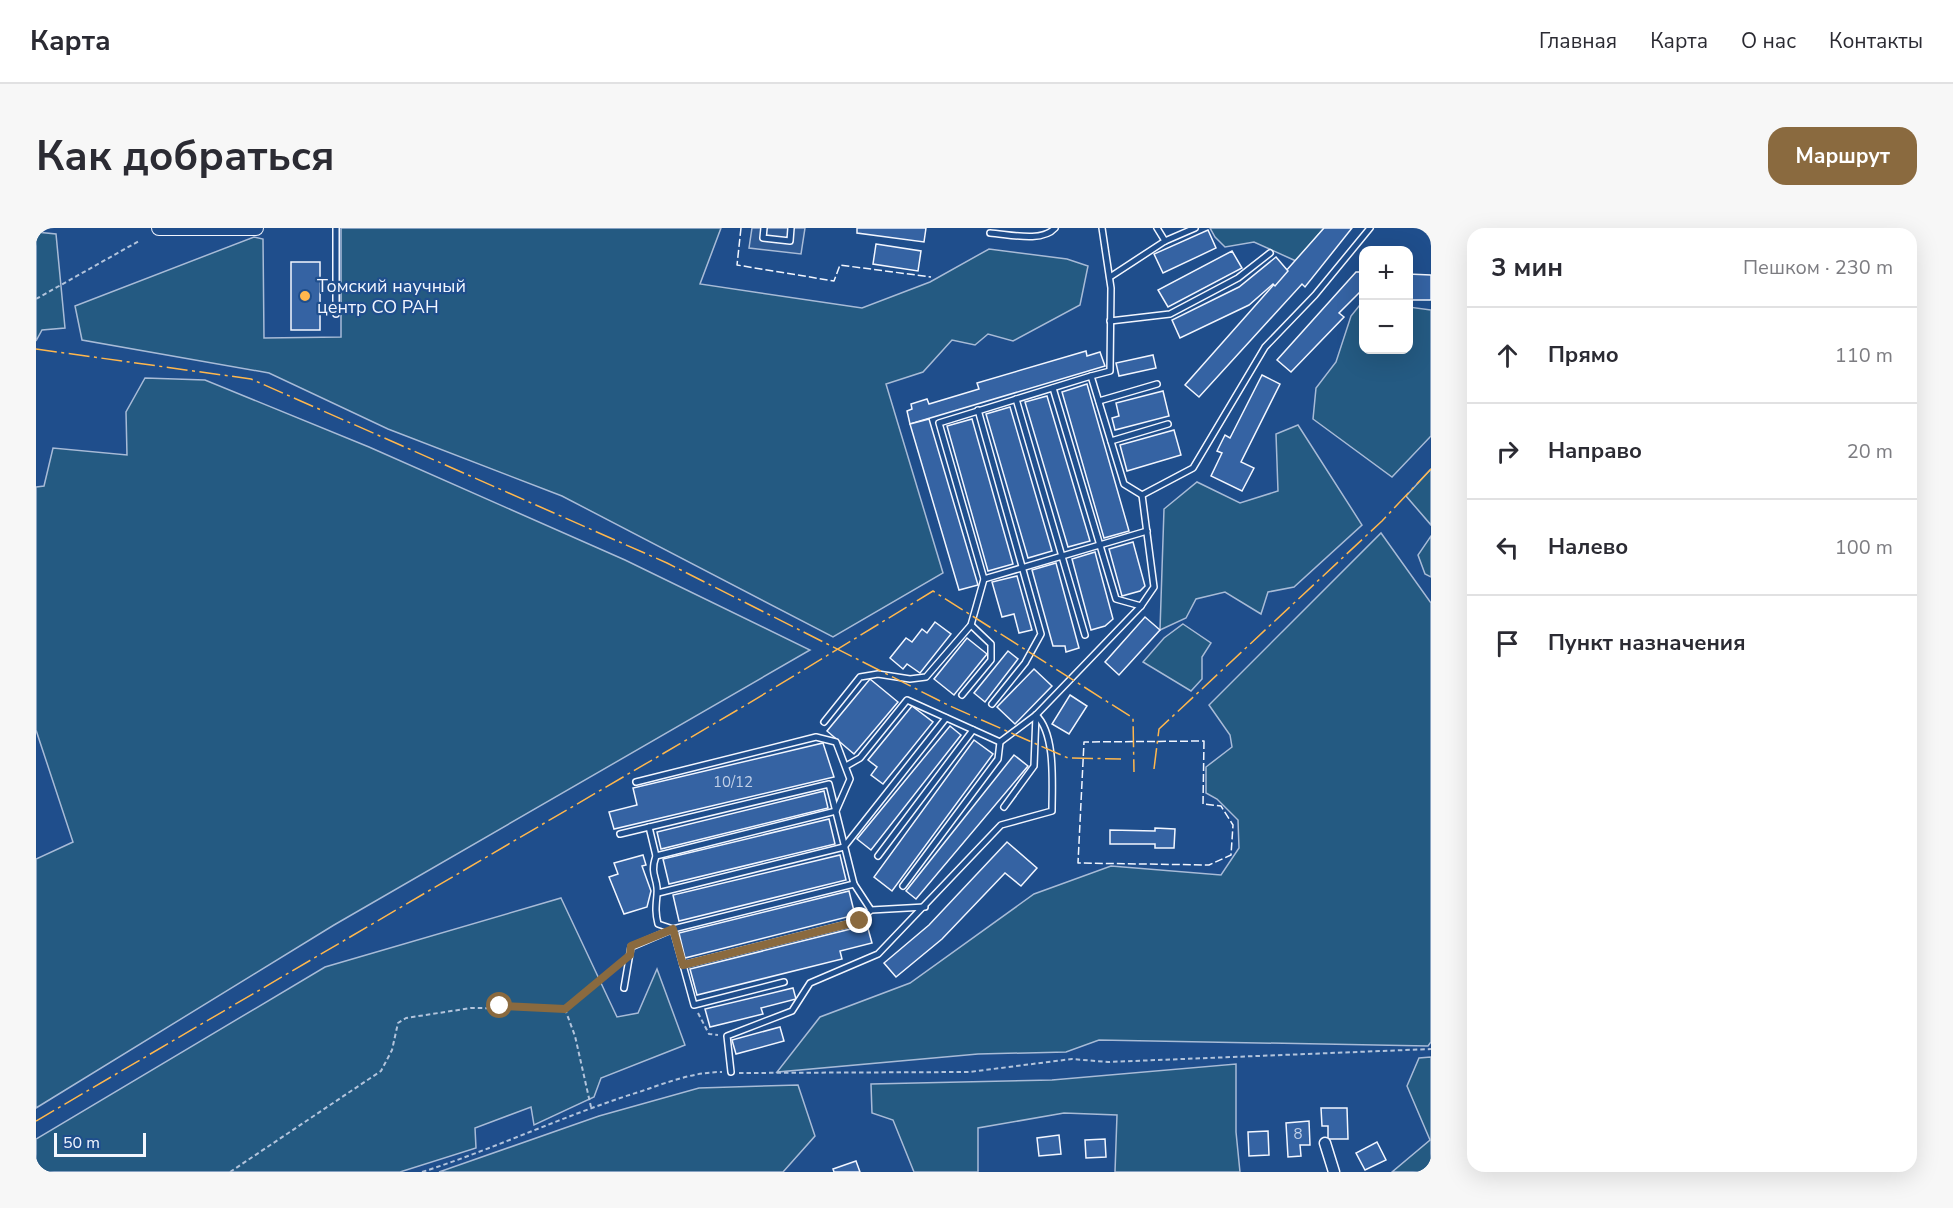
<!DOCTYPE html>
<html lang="ru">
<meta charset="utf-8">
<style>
:root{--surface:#fff;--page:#f7f7f7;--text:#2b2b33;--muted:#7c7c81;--line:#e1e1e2;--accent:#8a6a3f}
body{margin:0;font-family:"Nunito Sans",sans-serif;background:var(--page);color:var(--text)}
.controls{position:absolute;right:18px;top:18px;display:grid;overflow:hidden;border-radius:12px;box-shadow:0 6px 24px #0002}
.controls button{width:54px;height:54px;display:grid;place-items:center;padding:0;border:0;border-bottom:2px solid var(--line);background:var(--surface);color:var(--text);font:30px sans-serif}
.scale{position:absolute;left:18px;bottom:15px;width:92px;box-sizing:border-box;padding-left:6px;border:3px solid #f2f6ff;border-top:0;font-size:16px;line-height:21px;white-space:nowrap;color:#f2f6ff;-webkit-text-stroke:4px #1f4e8c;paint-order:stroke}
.stop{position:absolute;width:18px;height:18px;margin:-14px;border:4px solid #8a6a3f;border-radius:50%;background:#fff}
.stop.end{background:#8a6a3f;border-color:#fff;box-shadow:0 2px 6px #0008}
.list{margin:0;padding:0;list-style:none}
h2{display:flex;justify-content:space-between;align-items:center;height:78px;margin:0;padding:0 24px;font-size:26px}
h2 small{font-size:20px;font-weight:400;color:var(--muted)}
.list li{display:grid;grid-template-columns:39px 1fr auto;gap:18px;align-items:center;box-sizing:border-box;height:96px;padding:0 24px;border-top:2px solid var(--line)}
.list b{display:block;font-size:22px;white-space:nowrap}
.list em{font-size:20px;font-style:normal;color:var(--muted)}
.icon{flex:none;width:33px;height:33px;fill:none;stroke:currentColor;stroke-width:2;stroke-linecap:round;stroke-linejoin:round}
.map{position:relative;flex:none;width:1395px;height:944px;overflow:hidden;border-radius:18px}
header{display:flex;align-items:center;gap:36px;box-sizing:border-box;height:84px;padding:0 30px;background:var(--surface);border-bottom:2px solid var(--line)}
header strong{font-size:28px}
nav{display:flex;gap:33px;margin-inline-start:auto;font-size:21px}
.intro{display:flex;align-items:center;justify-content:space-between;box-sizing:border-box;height:144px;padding:0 36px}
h1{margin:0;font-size:42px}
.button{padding:15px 27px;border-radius:18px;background:var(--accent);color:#fff;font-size:21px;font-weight:700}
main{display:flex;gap:36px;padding:0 36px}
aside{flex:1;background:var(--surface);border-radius:18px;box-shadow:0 6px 24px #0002}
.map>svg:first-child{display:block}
.green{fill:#245a82;stroke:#a8bbd7;stroke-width:1.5}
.parking{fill:#305b95;stroke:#a8bbd7;stroke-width:1.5}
.building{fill:#3563a3;stroke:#f2f6ff;stroke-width:1.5}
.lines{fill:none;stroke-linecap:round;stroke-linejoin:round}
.service-casing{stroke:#f2f6ff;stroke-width:8}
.minor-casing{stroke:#f2f6ff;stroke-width:13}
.tertiary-casing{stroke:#f2f6ff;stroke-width:16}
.path{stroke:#b3c4dc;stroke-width:2;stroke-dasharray:4.5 3;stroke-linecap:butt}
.service{stroke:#1f4e8c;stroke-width:5}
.minor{stroke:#1f4e8c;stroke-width:10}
.tertiary{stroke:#1f4e8c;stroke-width:14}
.fence{stroke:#f2f6ff;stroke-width:1.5;stroke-dasharray:8 3;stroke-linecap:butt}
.power{stroke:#ffb74d;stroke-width:1.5;stroke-dasharray:21 4.5 3 4.5;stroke-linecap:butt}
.route{stroke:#8a6a3f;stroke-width:8}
.poi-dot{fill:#ffb74d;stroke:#1f4e8c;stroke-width:2}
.labels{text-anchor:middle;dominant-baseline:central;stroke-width:4.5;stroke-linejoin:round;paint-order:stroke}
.number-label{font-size:15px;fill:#c3d1e8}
.poi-label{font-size:18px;fill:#f2f6ff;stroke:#1f4e8c;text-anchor:start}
</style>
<header>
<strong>Карта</strong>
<nav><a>Главная</a><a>Карта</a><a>О нас</a><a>Контакты</a></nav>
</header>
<div class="intro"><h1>Как добраться</h1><a class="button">Маршрут</a></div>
<main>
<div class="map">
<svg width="1395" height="944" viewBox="0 0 1395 944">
<rect width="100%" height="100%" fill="#1f4e8c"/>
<!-- green -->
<g class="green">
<path d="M305,0H685L664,56L826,80L894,54L953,21L1031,31L1052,38L1044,77L977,113L952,106L939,117L916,112L887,144L850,156L907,345L797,409L526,268L352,201L233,145L46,112L39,78L218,9L227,11L228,110L305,109Z"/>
<path d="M1174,0H1288L1260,33L1218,14L1189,19L1179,9Z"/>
<path d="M0,4L20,6L29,100L6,102L0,113Z"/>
<path d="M1327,73L1328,122H1372L1373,79L1395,82V208L1356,249L1277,191L1280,160L1300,134L1315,88Z"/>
<path d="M109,150L169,152L333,219L589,332L774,422L298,697L0,880V631L37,614L0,502V259L8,258L17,220L91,227L90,184Z"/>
<path d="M1262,197L1326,297L1258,359L1232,364L1225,386L1189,364L1160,371L1150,390L1124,402L1128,281L1161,254L1204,275L1242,263L1240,206Z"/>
<path d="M1395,241V297L1370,268Z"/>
<path d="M1345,305L1395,375V814L1392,818L1063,812L1030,824L942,826L741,844L784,789L874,755L998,666L1075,638L1185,647L1203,620L1202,592L1181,571L1170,565V539L1196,519L1194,507L1173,477Z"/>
<path d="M1395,308V349L1389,346L1382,327Z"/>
<path d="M1147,396L1175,415L1166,429V451L1155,463L1107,434L1128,410Z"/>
<path d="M525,670L581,789L602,785L621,741L649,817L565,850L558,869L498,897L495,879L439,900L440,920L364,944H0V911L289,739Z"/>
<path d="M1395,829V944H1356L1394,912L1371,858L1383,830Z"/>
<path d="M1200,836V904L1204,944H1079L1081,887L1028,885L942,900V944H878L857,892L836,885L835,856L1016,852Z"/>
<path d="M762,857L779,908L747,944H403L563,888L663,860Z"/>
</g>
<!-- parking -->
<path class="parking" d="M716,0H769L765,26L713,20Z"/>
<!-- building -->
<g class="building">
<path d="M821,0H890L888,14L821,5Z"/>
<path d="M1288,0H1316L1269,59L1266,56L1163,169L1149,157Z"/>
<path d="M1172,2L1180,20L1127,45L1118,26Z"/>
<path d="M840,16L885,23L882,43L837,36Z"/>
<path d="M1196,23L1206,40L1132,79L1122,62Z"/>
<path d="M1240,29L1252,43L1239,58L1237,56L1213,77L1144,110L1136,92L1203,59Z"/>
<rect x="255" y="34" width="29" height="68"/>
<path d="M1320,44H1328V60L1303,85L1308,89L1255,144L1241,132Z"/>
<path d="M1372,46L1395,47V72H1372Z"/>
<path d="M1050,123L1051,128L1064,124L1069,138L874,196L871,183L876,181L875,176L891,171L893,176L943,161L941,155Z"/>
<path d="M1117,127L1120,140L1083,148L1080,135Z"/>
<path d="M1226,147L1244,156L1205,234L1218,240L1206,263L1175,248L1186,225L1181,223L1189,207L1194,210Z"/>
<path d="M1051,156L1093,303L1068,310L1026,164Z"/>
<path d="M1127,163L1133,188L1079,202L1076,190L1083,188L1080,175Z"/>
<path d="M1011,168L1054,313L1032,319L989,174Z"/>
<path d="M974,179L1016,323L992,330L950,186Z"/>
<path d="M893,191L942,357L923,362L874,196Z"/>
<path d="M936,191L977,336L952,343L911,198Z"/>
<path d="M1138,202L1145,227L1091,243L1084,217Z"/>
<path d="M1097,314L1109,358L1104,363L1086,368L1073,321Z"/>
<path d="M1059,324L1077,391L1069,398L1055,402L1036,331Z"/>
<path d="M1020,335L1043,420L1030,424L1029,418H1017L996,342Z"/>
<path d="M981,348L996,402L983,405L978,386L966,389L956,354Z"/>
<path d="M1109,389L1124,402L1083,447L1069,434Z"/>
<path d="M899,394L915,406L884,445L871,436L867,441L854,430L870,410L876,414L886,401L891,405Z"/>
<path d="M931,410L951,426L918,467L898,451Z"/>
<path d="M972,423L982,431L949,474L938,465Z"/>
<path d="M998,441L1016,458L979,496L961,479Z"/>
<path d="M834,451L862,474L818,526L791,503Z"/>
<path d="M1034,467L1051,478L1033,506L1016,496Z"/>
<path d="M876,478L897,494L847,556L835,547L841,539L832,532Z"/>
<path d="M914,498L925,507L835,622L821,611Z"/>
<path d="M938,512L957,526L856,663L838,649Z"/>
<path d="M787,515L798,549L578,601L573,584L601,577L597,560Z"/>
<path d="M978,527L992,538L880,671L870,663Z"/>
<path d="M788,563L792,580L625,621L621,604Z"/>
<path d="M793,591L799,616L633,656L627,631Z"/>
<path d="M1119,600L1139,601L1138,620H1119V616H1074V602L1119,603Z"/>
<path d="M971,614L1001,640L985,658L969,645L906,711L860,749L848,735L893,697Z"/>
<path d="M607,627L610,637L606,638L615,663L611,679L588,686L573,649L582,646L578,635Z"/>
<path d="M804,627L810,652L643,693L637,667Z"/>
<path d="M813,663L819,687L649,730L643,705Z"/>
<path d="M831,697L836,715L804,723L806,731L661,767L654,741Z"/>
<path d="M757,760L760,771L725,780L727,786L674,799L669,781Z"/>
<path d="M744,799L748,813L700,826L696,812Z"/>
<path d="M1285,880H1311L1312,911H1292V898H1286Z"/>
<path d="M1273,893L1274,917H1264L1265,928L1252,929L1250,895Z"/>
<path d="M1232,903L1233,927L1213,928L1212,904Z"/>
<path d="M1023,907L1025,926L1003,928L1001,910Z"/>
<path d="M1069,911L1070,929L1050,930L1049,912Z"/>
<path d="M1341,914L1350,932L1329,942L1320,925Z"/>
<path d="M820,933L824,944H798L797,941Z"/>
</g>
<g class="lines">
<defs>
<g id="service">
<path d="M300,0V86"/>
<path d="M728,0L727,10L754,13L755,0"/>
<path d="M1121,0L1129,13"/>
<path d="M954,5C972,6 1006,15 1019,0"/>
<path d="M1074,49L1129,13L1159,0"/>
<path d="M1074,93L1134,86L1202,50L1234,25"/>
<path d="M1055,148L1074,143L1075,60L1066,0"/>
<path d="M1017,160L1080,371L1105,378"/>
<path d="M980,171L1049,407"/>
<path d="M1063,173L1121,156"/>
<path d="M942,182L1005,406L989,435L956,476"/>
<path d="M1075,213L1132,196"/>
<path d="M1106,267L1088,256L1055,148L903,195L948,351L1111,303"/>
<path d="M1106,267L1157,240L1229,119L1279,67L1334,0"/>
<path d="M926,467L955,432V416L935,397"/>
<path d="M788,494L824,449L842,446L874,451L890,449L935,397L948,351"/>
<path d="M810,538L824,530L871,472L964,514L1000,487L1105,378L1118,359L1106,267"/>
<path d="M600,554L780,509L800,514L814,551L800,583L620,628L613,599"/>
<path d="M968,579L998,538L1000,487"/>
<path d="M584,606L793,556L818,656L835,682L889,679"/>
<path d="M620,628C613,648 623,650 621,667C620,678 619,684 622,696L637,701"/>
<path d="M842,628L937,502"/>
<path d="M867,658L962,531L964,514"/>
<path d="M622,665L808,619L910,490"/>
<path d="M637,701L647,737L824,693L835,682"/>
<path d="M647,737L658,777L748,754"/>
<path d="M588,760L595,719L637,701L818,656"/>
<path d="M695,844L691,808L756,783L774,755L842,726L965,597L1016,583C1016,556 1020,506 1000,487"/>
</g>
<path id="minor" d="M1289,915L1298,944"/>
<path id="tertiary" d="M123,0H220"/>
</defs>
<!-- service casing -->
<use href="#service" class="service-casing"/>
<!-- minor casing -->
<use href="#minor" class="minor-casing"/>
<!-- tertiary casing -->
<use href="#tertiary" class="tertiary-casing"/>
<!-- path -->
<g class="path">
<path d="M0,71L103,13"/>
<path d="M529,781L539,808L555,879"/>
<path d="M662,785L673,806L682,807"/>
<path d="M703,845L933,844L1036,831L1072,834L1395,821"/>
<path d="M194,944L345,843L356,822L362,795L370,790L435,780L529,781L582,736"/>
<path d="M386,944C461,920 531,886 606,863C632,854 658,844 686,844"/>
</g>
<!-- service -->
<use href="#service" class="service"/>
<!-- minor -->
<use href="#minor" class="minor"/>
<!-- tertiary -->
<use href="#tertiary" class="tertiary"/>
<!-- fence -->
<g class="fence">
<path d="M705,0L701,37L798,53L804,37L895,49"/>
<path d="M1168,513L1167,576L1185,578L1197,597L1195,627L1173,637L1042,635L1048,514Z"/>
</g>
<!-- power -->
<g class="power">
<path d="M0,121L215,151L631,335L914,478L1032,530L1085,531"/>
<path d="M1118,541L1123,501L1346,293L1395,241"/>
<path d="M0,893L710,477L897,363L1097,490L1098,544"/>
</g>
</g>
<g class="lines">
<!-- route -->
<path class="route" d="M464,778L529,781L594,727L595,718L637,701L647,737L824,693"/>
</g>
<!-- markers -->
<circle class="poi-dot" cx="269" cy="68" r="6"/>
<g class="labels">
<!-- number labels -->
<g class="number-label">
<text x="697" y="554">10/12</text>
<text x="1262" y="906">8</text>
</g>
<!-- poi labels -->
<g class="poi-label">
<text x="281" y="58">Томский научный<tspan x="281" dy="21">центр СО РАН</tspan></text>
</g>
</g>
</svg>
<div class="controls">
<button>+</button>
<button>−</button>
</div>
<div class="scale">50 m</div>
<div class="stop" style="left:464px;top:778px"></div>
<div class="stop end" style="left:824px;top:693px"></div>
</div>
<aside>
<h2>3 мин<small>Пешком · 230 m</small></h2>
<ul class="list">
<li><svg class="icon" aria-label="ahead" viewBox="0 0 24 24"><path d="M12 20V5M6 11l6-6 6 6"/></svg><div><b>Прямо</b></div><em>110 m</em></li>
<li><svg class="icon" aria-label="right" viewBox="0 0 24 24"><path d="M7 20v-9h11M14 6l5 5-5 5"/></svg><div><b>Направо</b></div><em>20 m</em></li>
<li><svg class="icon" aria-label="left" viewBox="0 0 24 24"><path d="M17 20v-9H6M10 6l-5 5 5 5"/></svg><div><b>Налево</b></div><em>100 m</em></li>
<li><svg class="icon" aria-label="arrive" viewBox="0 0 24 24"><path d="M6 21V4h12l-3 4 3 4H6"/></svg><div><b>Пункт назначения</b></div></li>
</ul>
</aside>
</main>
